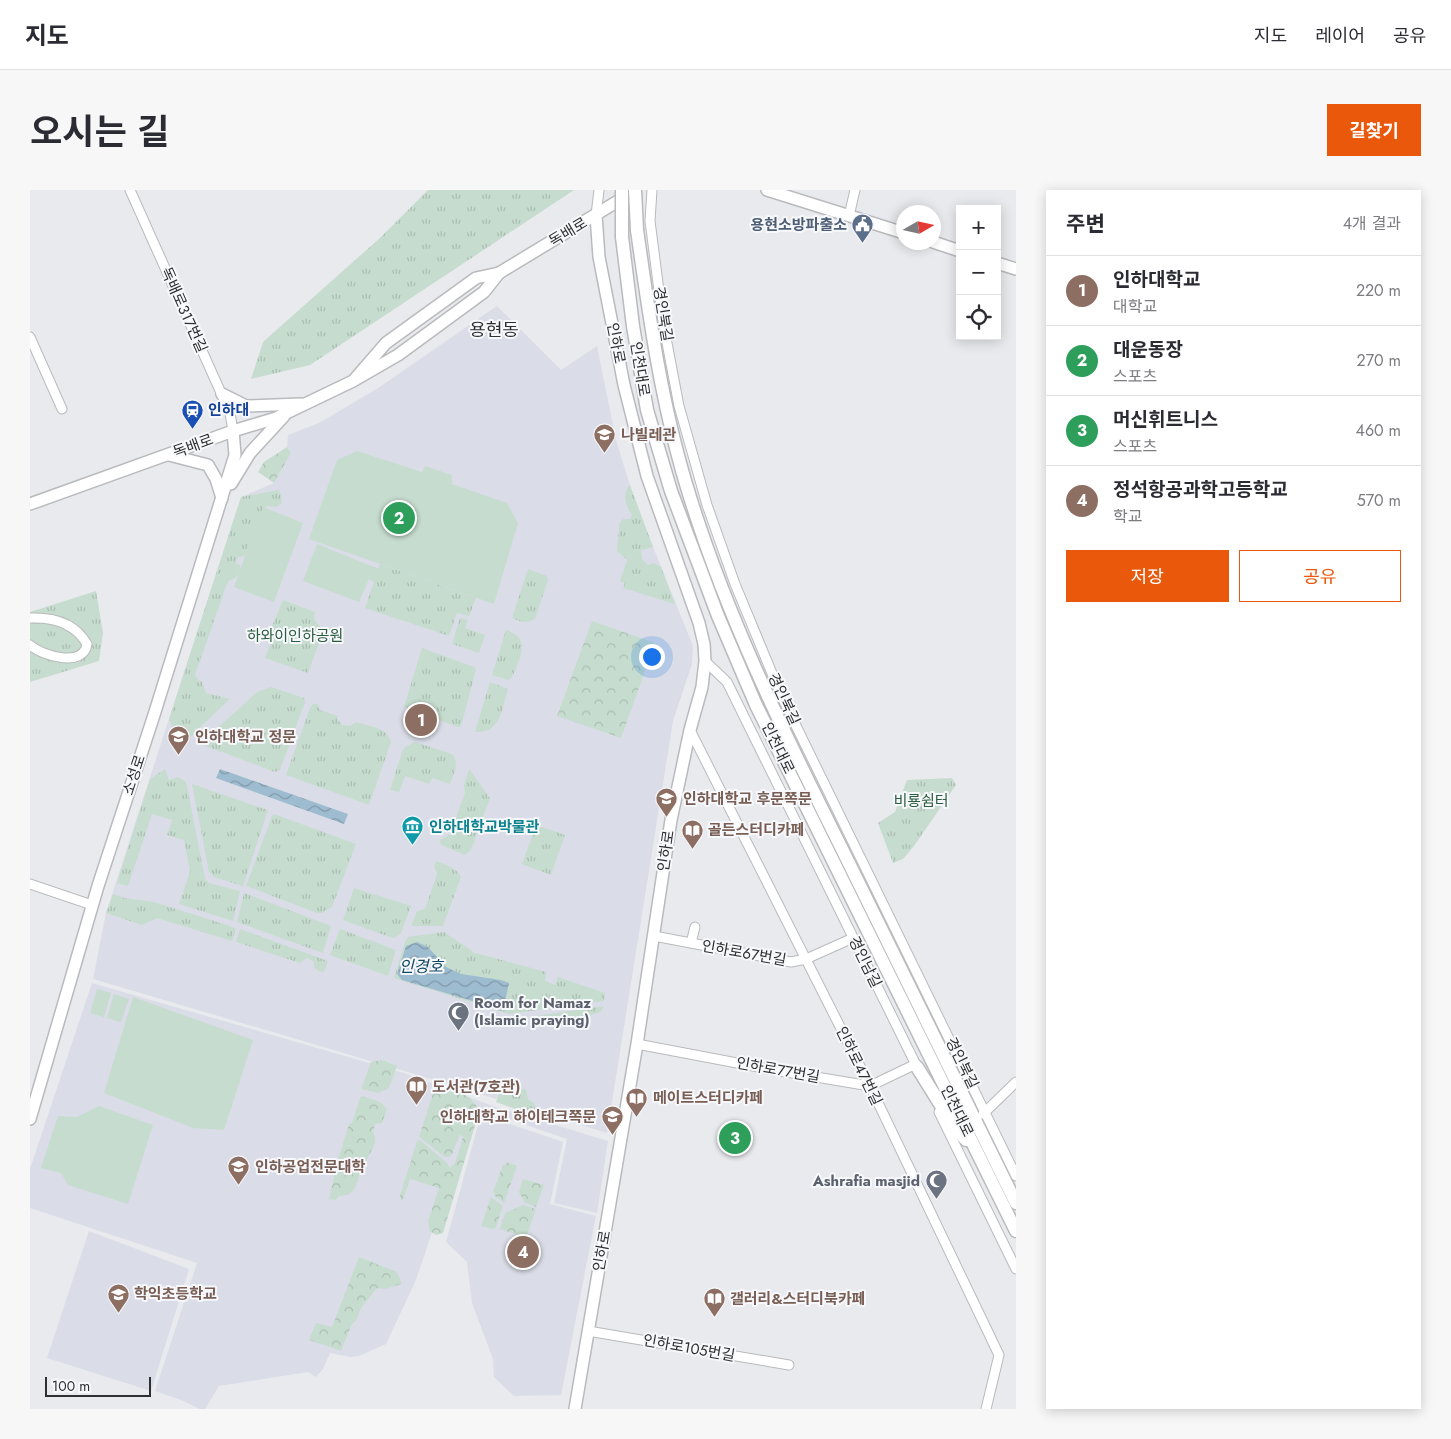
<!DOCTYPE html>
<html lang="ko">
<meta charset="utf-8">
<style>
:root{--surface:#fff;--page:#f7f7f7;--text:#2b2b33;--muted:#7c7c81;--line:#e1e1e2;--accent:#ea580c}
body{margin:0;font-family:Jost,"Noto Sans KR",sans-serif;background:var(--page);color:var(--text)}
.controls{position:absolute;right:15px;top:15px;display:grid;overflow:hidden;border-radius:0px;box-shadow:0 2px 12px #0003}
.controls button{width:45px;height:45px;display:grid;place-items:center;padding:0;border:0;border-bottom:1px solid var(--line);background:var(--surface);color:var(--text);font:25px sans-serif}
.compass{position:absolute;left:866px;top:15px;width:45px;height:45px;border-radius:50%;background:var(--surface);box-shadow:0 2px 12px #0003;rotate:81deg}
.scale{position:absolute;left:15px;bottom:12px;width:106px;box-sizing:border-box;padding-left:5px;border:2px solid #2e2f30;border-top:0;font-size:14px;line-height:18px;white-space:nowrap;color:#2e2f30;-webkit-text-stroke:4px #f7f8fb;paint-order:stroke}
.you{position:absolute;left:621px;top:466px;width:18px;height:18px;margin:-12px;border:4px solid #fff;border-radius:50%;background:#1a73e8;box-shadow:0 0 0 8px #1a73e833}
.badge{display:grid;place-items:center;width:32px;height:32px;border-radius:50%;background:var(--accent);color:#fff;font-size:16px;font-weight:700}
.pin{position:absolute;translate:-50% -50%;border:2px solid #fff;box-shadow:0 1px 5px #0006}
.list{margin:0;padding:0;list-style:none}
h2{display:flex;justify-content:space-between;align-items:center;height:65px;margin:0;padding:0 20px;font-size:21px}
h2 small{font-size:16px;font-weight:400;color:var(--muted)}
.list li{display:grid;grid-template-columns:32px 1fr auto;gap:15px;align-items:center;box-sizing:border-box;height:70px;padding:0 20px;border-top:1px solid var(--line)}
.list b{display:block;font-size:19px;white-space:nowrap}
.list p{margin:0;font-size:16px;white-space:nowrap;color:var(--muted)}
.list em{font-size:16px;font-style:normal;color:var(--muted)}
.actions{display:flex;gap:10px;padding:15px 20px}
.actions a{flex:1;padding:11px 0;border:1px solid var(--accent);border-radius:0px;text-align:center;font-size:18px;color:var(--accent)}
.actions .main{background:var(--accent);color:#fff}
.icon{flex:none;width:28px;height:28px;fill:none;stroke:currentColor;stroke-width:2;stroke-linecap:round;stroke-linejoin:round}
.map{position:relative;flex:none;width:986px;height:1219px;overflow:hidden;border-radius:0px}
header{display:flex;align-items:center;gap:30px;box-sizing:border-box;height:70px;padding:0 25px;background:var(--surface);border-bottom:1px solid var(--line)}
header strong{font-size:24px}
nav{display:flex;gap:28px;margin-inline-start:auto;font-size:18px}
.intro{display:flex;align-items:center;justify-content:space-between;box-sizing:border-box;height:120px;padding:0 30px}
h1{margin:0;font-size:35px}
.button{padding:12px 22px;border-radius:0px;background:var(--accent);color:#fff;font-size:18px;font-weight:700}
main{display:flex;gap:30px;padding:0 30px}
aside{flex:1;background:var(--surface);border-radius:0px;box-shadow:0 2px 12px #0003}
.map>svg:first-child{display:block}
.built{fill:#dadde7}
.forest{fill:url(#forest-crowns)}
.park{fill:url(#park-tufts)}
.pitch{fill:#c6dcce}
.water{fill:url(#water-waves)}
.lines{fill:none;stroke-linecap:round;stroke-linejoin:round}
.minor-casing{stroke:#b9babd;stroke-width:11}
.major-casing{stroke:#b9babd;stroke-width:14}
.highway-casing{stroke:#b9babd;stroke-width:15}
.minor{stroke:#fff;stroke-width:9}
.major{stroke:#fff;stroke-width:11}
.highway{stroke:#fff;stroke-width:12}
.highway-bridge-casing{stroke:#b9babd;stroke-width:15;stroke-linecap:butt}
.highway-bridge{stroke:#fff;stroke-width:12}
.labels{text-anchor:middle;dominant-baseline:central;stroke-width:4;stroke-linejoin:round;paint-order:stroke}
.service-label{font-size:15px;font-weight:bold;fill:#4e5e75;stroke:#f7f8fb;text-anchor:end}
.street-label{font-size:15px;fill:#2e2f30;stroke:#f7f8fb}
.transit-label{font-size:15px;font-weight:bold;fill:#164399;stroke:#f7f8fb;text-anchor:start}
.education-label{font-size:15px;font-weight:bold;fill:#785e54;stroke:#f7f8fb;text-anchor:start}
.park-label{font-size:15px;fill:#2a5d40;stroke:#f7f8fb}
.culture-label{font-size:15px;font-weight:bold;fill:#0d838f;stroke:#f7f8fb;text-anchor:start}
.worship-label{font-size:15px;font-weight:bold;fill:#5b616d;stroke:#f7f8fb;text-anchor:start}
.water-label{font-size:16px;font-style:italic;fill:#0e4763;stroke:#f7f8fb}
.quarter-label{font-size:18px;fill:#2e2f30;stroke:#f7f8fb}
</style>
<header>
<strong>지도</strong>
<nav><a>지도</a><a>레이어</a><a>공유</a></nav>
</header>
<div class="intro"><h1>오시는 길</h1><a class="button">길찾기</a></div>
<main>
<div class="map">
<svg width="986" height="1219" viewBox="0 0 986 1219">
<defs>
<pattern id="forest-crowns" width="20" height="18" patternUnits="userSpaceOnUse" patternTransform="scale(1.25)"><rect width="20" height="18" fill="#c6dcce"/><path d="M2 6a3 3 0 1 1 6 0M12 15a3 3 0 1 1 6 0" fill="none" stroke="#aabdb1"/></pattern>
<pattern id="park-tufts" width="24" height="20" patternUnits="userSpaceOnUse" patternTransform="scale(1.25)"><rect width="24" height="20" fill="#c6dcce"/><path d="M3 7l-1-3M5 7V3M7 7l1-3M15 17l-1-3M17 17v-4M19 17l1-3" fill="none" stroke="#aabdb1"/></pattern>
<pattern id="water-waves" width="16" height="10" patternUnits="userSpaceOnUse" patternTransform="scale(1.25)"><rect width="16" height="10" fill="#9ebcd0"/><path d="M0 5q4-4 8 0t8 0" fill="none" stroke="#8199a9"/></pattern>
</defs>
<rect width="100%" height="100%" fill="#e9eaed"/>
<!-- built -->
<g class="built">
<path d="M467,116L531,180L567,156L586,250L605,312L663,456L662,474L643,531L577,943L388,885L63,789L76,723L211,307L244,293L261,263L257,257L258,245L289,233L348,198Z"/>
<path d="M62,793L374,883L463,916L578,951L567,1023L524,1013L537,949L444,917L386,1090L356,1154L329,1166L320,1167L300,1163L293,1179L286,1187L278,1182L189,1196L175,1219H170L151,1210L125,1201L167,1073L0,1018V979Z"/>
<path d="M451,924L533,952L520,1014L566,1026L531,1205L484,1206L464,1187L463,1169L442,1113L437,1072L416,1052Z"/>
<path d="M59,1041L159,1079L121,1201L17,1168Z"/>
</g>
<!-- forest -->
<g class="forest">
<path d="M257,257L261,263L244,293L228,282L234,272Z"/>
<path d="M562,431L625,453L591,548L527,526Z"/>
<path d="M352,870L367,876L359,898L348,903L331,899L341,872Z"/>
<path d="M406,894C423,900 443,903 449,922L413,1043L406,1045L400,1041L398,1031L409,998L380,989L372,1011L370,1006L387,951L390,950L417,973L420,978L425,973L433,947L430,944L422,964L419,967H415L389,947Z"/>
<path d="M332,906L350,912L357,919L352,933L345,934L343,942C348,952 343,958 338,967C336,973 337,975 331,978C327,992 327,1006 309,1006L306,1010L299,1009L308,970L319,934L322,933L330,908Z"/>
<path d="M476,972L487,976L474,1013L464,1005L465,1003L463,1002L473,975H475Z"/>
<path d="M493,989L514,995L506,1017L494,1012L489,1002Z"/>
<path d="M461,1007L473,1016L466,1037L464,1039L451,1036Z"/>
<path d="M493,1015L506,1019L496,1048L470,1039L475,1023Z"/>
<path d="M329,1067L367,1082L372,1094L355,1099L347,1098L331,1118L326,1131L322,1134L311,1161L279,1150L286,1133L302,1137Z"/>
</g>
<!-- park -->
<g class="park">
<path d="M398,0H544L280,175L221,189L233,152L351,47Z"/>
<path d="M600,295L623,357L611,360L612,369L618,375L624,373L631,377L645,414L593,398L595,393L590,391L597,370L587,361C587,351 590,343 589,334L593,329H600L602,325C595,315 593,307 598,296Z"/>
<path d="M248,300L250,302L252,313L246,317L238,316L233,318L215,366L208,367L206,374L210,375C212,384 205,389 198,391L165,485L168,490L172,492L176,503L200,509L157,550L146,544L139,529L211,307Z"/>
<path d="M350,374L446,408L439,426L427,423L419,446L335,418Z"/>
<path d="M498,379L517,386L518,390L505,429C497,434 490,432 482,428Z"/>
<path d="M66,401L73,443L69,471L0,492V422Z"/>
<path d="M253,410L285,422C282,430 288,435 294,439L278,483L235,468L241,452L236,450Z"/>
<path d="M430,428L438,430L435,438L455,445L449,463L422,454Z"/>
<path d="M476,440C495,446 494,457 488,473C485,480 484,486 478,490L462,485Z"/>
<path d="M392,458L444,477L446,480L431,536L428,537L374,517Z"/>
<path d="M460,492L478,499C472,518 471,544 445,542Z"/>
<path d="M241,497L274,508L275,512L250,580L245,582L173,555L174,550L227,502Z"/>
<path d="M283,514H288L290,520L308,526V530L312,535L320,536L326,532C338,536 358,537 361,552L339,615L256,585L280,518Z"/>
<path d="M385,552L422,564C430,574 424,583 420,594L402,588L399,594L375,586L369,602L360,600L372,562L375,557Z"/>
<path d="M135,579L139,590L148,587L155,591L157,596L175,689L179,693L210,701L203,731L149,714L160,681L154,650L137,645L142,630L122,624L98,696L87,693L120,589Z"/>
<path d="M439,579L460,608L441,660L435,665L411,655L410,650L420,644L435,603L434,595Z"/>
<path d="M922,588L926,595L884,656L873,669L863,673L848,633L865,622L877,590Z"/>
<path d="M162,594L238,620L213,696L184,687L179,682Z"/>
<path d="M244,624L326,654L302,717L292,723H287L216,696L242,626Z"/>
<path d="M506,635L535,645L521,685L492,674Z"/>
<path d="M406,671C417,675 425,677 431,687L413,736H381L387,721L395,719L407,684L404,676Z"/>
<path d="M324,698L381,716L371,743L365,748L360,747L313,730Z"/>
<path d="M214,703L301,736L293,763L207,732Z"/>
<path d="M83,704L94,708L124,712L206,738L202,751L127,728L112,735L76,723Z"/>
<path d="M210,739L298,771L294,782L288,781L284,777V772L277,768L270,773L206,752Z"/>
<path d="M310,739L366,760L358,786L300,765Z"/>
<path d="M414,742L445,763L516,782L515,791L525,795L528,787L575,803L574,811L479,824L364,788L375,752L378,747Z"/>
<path d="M574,816L571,822L544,830L532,837L499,827Z"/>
<path d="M477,893L496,900L498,909L505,914L507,924L488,920L466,912L472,896Z"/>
</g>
<!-- pitch -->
<g class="pitch">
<path d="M327,261L392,282L395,276L422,285V294L477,313L488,333L464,414L279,349L307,270Z"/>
<path d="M233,317L273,333L244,412L204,397Z"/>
<path d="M287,354L349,379L344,392L339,389L329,412L273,391Z"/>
<path d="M67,799L81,803L74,827L60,823Z"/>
<path d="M84,804L99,809L91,832L77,828Z"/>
<path d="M103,807L223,850L194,940L163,938L74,903Z"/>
<path d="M69,916L123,935L98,1014L38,995L31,983L11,978L28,926L47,927Z"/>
</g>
<!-- water -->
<g class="water">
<path d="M190,579L318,624L314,634L186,588Z"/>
<path d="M387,752L398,757L416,777L431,784L471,790L479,793L473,820L372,790L367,784L376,756Z"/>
</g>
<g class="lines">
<defs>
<g id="minor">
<path d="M100,0L200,223L203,241"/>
<path d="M622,0L620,31L633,132L649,216L677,315L705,394L751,505L986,986"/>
<path d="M566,25L569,0"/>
<path d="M819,26L825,0"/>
<path d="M0,147L32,219"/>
<path d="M0,428C24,427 45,433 57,454C54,478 12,466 0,455"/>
<path d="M675,471L697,492L889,881"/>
<path d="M660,540L840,896L969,1165L956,1219"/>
<path d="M0,694L62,715"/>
<path d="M624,746L761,772L776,769L823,748"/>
<path d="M661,753L665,737"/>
<path d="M607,854L744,880L840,896L886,874"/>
<path d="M909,922L986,1079"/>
<path d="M953,924L986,892"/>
<path d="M558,1141L759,1175"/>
</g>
<g id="major">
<path d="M737,0L874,43"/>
<path d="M903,52L930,61"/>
<path d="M967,73L986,79"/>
<path d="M469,83L598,5"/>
<path d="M192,204L216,216L271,214"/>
<path d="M139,265L178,275L186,289L192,308"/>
<path d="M201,294L220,263L254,226"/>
<path d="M0,314L203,241L246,228L323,191L368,165L454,102L469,83L446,88L356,153L323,191"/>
<path d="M0,929L68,696L124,525L205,265L203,241"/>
<path d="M545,1219L607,854L641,630L660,540L672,497L675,471L674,454L669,433L617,286L594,195L569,67L566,25"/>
</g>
<g id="highway">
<path d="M607,40C619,125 631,211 656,294C694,421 752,539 811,657C869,776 928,894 986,1013"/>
<path d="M592,47L603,136L617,220L641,301L664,362L688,426L726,515L986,1041"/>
<path d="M887,877L925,938L936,950"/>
</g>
</defs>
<!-- minor casing -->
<use href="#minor" class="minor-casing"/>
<!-- major casing -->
<use href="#major" class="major-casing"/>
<!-- highway casing -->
<use href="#highway" class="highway-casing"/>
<!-- minor -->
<use href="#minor" class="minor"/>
<!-- major -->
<use href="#major" class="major"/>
<!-- highway -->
<use href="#highway" class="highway"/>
<defs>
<g id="highway-bridge">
<path d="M592,0V47"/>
<path d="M605,0L607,40"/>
</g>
</defs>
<!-- highway-bridge casing -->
<use href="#highway-bridge" class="highway-bridge-casing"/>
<!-- highway-bridge -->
<use href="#highway-bridge" class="highway-bridge"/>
</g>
<!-- icons -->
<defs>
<symbol id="civic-pin" viewBox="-11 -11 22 30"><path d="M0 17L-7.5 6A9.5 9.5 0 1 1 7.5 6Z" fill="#5c6f8a" stroke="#f7f8fb"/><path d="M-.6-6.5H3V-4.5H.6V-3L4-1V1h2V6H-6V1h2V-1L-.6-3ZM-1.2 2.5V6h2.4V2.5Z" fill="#fff"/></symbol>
<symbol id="station-pin" viewBox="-11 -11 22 30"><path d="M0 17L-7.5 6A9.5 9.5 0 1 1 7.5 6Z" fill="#1a4fb4" stroke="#f7f8fb"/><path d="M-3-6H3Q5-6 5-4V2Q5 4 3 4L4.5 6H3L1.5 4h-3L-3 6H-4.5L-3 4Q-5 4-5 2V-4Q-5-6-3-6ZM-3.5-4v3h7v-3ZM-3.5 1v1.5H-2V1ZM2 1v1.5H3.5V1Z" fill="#fff"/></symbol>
<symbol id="university-pin" viewBox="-11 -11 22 30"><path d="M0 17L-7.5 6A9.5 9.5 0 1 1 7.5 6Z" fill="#8d6e63" stroke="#f7f8fb"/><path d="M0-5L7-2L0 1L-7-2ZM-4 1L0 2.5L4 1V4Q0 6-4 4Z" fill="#fff"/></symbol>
<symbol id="museum-pin" viewBox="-11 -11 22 30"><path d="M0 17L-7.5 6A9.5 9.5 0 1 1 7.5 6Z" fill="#0f9aa8" stroke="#f7f8fb"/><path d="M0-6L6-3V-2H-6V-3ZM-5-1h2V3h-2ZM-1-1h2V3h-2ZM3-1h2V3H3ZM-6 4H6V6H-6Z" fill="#fff"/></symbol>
<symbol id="library-pin" viewBox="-11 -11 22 30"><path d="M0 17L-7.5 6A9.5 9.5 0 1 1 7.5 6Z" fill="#8d6e63" stroke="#f7f8fb"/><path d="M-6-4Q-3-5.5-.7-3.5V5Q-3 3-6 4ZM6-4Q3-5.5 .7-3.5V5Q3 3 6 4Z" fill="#fff"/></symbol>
<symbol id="mosque-pin" viewBox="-11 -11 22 30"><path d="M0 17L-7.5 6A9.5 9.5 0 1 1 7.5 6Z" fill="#6b7280" stroke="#f7f8fb"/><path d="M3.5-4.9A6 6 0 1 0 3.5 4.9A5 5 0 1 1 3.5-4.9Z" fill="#fff"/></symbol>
<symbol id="school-pin" viewBox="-11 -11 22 30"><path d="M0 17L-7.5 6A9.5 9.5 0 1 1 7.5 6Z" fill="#8d6e63" stroke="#f7f8fb"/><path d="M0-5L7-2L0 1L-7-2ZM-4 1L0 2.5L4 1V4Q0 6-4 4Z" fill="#fff"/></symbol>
</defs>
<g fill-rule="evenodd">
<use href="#civic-pin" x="820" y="22" width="25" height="34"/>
<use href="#station-pin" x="150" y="208" width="25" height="34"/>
<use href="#university-pin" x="562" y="232" width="25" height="34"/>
<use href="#university-pin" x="136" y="534" width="25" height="34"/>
<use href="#university-pin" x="624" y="596" width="25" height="34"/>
<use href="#museum-pin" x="370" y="624" width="25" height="34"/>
<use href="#library-pin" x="650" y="628" width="25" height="34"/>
<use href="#mosque-pin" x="416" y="810" width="25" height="34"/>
<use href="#library-pin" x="374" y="884" width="25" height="34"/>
<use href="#library-pin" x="594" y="896" width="25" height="34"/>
<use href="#university-pin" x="570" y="914" width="25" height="34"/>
<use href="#university-pin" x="196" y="964" width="25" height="34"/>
<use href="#mosque-pin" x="894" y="978" width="25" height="34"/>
<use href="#school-pin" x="76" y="1092" width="25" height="34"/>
<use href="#library-pin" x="672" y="1096" width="25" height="34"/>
</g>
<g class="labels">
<!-- service labels -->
<g class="service-label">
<text x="817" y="35">용현소방파출소</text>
</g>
<!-- street labels -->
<g class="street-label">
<text transform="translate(538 42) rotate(-31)">독배로</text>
<text transform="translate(154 120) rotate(66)">독배로317번길</text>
<text transform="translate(633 124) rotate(81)">경인북길</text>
<text transform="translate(586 153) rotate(79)">인하로</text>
<text transform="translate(610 179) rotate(81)">인천대로</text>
<text transform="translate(163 256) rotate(-20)">독배로</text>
<text transform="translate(754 509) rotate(65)">경인북길</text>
<text transform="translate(748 558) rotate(64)">인천대로</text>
<text transform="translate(104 585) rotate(-72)">소성로</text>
<text transform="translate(636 661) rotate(-82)">인하로</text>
<text transform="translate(714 763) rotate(10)">인하로67번길</text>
<text transform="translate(835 772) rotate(64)">경인남길</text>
<text transform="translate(932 873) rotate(64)">경인북길</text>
<text transform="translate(829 876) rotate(64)">인하로47번길</text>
<text transform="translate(748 880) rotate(10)">인하로77번길</text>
<text transform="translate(927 921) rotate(64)">인천대로</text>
<text transform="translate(572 1061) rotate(-80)">인하로</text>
<text transform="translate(659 1158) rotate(10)">인하로105번길</text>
</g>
<!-- transit labels -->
<g class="transit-label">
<text x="178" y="220">인하대</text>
</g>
<!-- education labels -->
<g class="education-label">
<text x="591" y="245">나빌레관</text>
<text x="165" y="547">인하대학교 정문</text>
<text x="653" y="609">인하대학교 후문쪽문</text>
<text x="678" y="640">골든스터디카페</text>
<text x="402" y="897">도서관(7호관)</text>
<text x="623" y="908">메이트스터디카페</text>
<text x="566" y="927" text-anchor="end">인하대학교 하이테크쪽문</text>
<text x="225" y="977">인하공업전문대학</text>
<text x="104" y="1104">학익초등학교</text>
<text x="700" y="1109">갤러리&amp;스터디북카페</text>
</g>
<!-- park labels -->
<g class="park-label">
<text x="265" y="446">하와이인하공원</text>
<text x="891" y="611">비룡쉼터</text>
</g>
<!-- culture labels -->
<g class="culture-label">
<text x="399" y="637">인하대학교박물관</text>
</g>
<!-- worship labels -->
<g class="worship-label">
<text x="444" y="813">Room for Namaz<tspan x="444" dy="17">(Islamic praying)</tspan></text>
<text x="890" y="991" text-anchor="end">Ashrafia masjid</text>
</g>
<!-- water labels -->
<g class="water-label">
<text x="391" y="776">인경호</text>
</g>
<!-- quarter labels -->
<g class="quarter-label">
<text x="464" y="140">용현동</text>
</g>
</g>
</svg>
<div class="controls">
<button>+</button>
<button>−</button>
<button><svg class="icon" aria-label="locate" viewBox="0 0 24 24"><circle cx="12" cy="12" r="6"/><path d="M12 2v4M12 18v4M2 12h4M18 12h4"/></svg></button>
</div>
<svg class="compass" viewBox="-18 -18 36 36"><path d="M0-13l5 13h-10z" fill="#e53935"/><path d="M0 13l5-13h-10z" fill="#7c7c81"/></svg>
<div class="scale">100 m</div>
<div class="you"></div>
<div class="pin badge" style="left:391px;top:530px;background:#8d6e63">1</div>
<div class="pin badge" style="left:369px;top:328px;background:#2e9e5b">2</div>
<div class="pin badge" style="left:705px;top:948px;background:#2e9e5b">3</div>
<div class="pin badge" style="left:493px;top:1062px;background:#8d6e63">4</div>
</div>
<aside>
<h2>주변<small>4개 결과</small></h2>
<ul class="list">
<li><span class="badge" style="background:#8d6e63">1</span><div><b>인하대학교</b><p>대학교</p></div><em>220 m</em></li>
<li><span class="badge" style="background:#2e9e5b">2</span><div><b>대운동장</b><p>스포츠</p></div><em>270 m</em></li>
<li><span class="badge" style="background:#2e9e5b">3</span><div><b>머신휘트니스</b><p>스포츠</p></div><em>460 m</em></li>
<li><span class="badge" style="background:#8d6e63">4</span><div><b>정석항공과학고등학교</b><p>학교</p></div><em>570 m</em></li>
</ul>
<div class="actions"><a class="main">저장</a><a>공유</a></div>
</aside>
</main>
